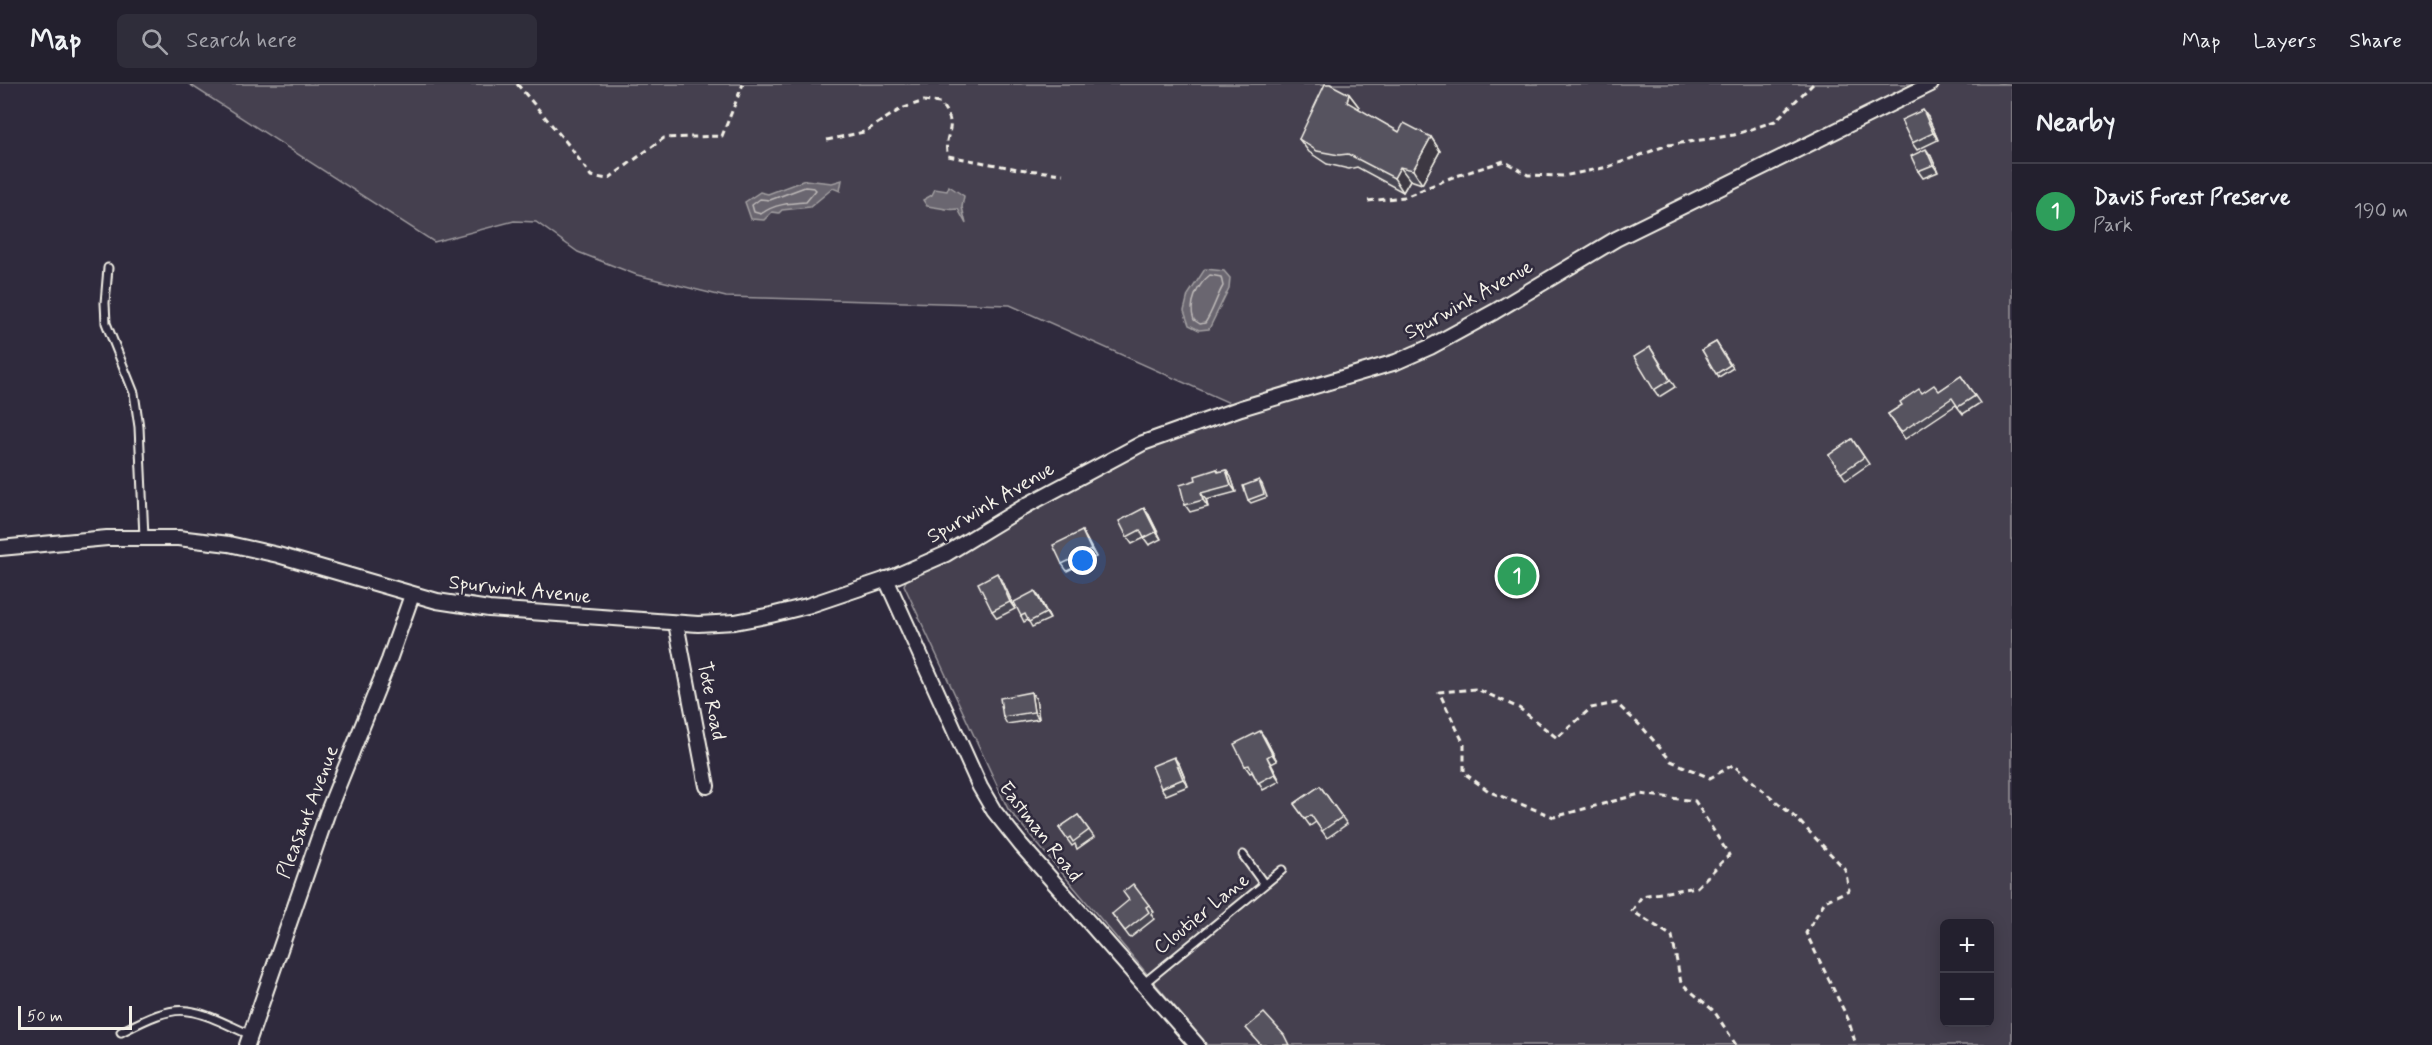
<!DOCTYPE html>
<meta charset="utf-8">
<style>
:root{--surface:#23202e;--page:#2f2d3a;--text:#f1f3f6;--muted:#a3a3aa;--line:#403e4a;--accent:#ff9aa2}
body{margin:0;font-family:Mynerve,sans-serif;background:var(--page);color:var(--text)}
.controls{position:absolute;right:18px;bottom:18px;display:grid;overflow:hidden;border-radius:9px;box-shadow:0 3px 15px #0003}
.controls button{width:54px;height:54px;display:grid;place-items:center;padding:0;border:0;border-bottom:2px solid var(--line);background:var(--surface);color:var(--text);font:30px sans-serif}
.scale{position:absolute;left:18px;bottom:15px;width:114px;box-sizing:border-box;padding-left:6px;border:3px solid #f4f1e8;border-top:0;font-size:16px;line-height:21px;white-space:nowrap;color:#f4f1e8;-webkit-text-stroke:4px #2f2a3d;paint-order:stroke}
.you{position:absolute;left:1083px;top:477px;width:21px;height:21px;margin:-15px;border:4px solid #fff;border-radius:50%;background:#1a73e8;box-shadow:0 0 0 9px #1a73e833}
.badge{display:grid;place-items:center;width:39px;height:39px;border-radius:50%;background:var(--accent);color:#fff;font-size:20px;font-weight:700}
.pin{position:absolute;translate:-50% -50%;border:3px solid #fff;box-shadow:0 2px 6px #0006}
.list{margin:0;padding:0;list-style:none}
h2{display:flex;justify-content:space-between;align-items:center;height:78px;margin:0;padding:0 24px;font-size:26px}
h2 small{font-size:20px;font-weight:400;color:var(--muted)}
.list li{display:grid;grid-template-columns:39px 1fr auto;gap:18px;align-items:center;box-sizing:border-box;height:96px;padding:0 24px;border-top:2px solid var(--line)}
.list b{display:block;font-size:22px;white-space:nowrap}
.list p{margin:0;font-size:20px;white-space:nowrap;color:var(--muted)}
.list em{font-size:20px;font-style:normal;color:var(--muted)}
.icon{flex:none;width:33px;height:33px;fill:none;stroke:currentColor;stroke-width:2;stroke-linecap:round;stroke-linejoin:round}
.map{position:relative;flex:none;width:2012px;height:961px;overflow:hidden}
header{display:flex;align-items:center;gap:36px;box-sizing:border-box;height:84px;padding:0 30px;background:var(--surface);border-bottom:2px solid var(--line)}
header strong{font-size:28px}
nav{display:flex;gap:33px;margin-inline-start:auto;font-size:21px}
.search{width:420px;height:54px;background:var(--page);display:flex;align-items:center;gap:15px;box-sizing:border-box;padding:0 21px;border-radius:9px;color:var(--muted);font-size:22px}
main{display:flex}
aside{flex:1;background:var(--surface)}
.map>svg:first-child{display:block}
.green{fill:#454050;stroke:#9c989c;stroke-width:1.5;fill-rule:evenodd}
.water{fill:#6a6670;stroke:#a19ea0;stroke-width:1.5}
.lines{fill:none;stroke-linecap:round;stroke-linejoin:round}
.shore{stroke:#bdb9b8;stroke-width:1.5}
.lane-casing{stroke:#f4f1e8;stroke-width:11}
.street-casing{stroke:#f4f1e8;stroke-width:18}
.path{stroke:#f4f1e8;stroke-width:3;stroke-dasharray:6 4.5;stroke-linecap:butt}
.lane{stroke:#2f2a3d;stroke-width:7}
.street{stroke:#2f2a3d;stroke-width:14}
.wall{fill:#4a4752;stroke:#f4f1e8;stroke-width:1.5}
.shaded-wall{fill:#3c3942;stroke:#f4f1e8;stroke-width:1.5}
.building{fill:#56525f;stroke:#f4f1e8;stroke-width:1.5}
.labels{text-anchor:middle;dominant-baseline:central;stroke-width:5;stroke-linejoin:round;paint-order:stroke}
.street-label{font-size:20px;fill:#f4f1e8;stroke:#2f2a3d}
</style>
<header>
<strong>Map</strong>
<div class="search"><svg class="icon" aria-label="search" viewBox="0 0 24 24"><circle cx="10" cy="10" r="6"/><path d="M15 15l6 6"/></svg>Search here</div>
<nav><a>Map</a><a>Layers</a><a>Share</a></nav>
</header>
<main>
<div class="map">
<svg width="2012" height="961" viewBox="0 0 2012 961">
<rect width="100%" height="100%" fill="#2f2a3d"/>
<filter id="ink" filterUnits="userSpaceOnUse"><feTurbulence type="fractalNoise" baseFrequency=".0167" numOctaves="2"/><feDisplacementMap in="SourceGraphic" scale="12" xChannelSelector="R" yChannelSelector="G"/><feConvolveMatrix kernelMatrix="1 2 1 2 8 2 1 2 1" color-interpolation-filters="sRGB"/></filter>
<g filter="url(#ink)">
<!-- green -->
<path class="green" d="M189,0H1931L1874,33L1938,0H2012V961H1207L1008,725L904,501L909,491C990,457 1061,406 1140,368C1173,353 1209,342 1244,331L1241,324L1010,221L726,213L637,191L578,168L536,138L514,137L434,158ZM1944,840H1990V938H1944Z"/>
<!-- water -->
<g class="water">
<path d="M805,96L832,99L842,96L840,107L833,104L810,123L782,126L779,129L772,128L764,136L751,135L745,118L760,108L768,110Z"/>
<path d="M949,102L964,112L962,123L966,140L958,125C946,127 939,123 927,122L923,116L932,111L935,105L947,107Z"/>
<path d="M1205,185L1224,187L1230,194L1229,204L1209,245L1199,246L1189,241L1184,227L1188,211Z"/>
</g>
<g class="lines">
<!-- shore -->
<g class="shore">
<path d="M805,103L814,104L816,106L806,118C790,119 774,120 761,130L754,128L752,121L760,115L770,116Z"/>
<path d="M1210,191L1221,193L1223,202C1216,214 1213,227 1205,239L1200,240L1194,236C1188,221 1197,201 1210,191Z"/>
</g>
<defs>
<g id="lane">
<path d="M108,184L105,219L106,239L134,309L139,343L144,453"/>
<path d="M1243,771L1264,800"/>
<path d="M1143,900L1282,786"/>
<path d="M121,948C139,939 167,923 188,927C210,930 231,943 251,951"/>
</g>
<g id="street">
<path d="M0,464L107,454H178L229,460L278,471L437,517L489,525L698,540L735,538L771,531L807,522L896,492L946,470L1027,421L1143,359L1241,324L1396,278L1430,263L1494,228L1616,155L1931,0"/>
<path d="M886,495L980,703L994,727L1021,761L1197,961"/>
<path d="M676,539L707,702"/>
<path d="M247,961L328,727L389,576L412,511"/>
</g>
</defs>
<!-- lane casing -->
<use href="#lane" class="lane-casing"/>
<!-- street casing -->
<use href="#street" class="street-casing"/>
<!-- path -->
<g class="path">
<path d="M517,0L567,59L591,92L608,95L664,54L722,52L743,0"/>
<path d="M827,56L864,48L901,25L924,17L940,19C962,46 941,48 948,72L1018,85L1063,90"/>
<path d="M1368,117L1405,113L1450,94L1504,77L1528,91L1563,92L1608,83L1668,61L1734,51L1775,37L1813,0"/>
<path d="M1736,961L1714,927L1681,899L1672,852L1632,827L1642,812L1697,803L1729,771L1695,717L1640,710L1554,733L1490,708L1464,689V660L1439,608L1477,605L1519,624L1557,654L1591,624L1616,619L1643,644L1671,677L1710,694L1733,681L1798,736L1845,785L1849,806L1825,817L1806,849L1848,935L1856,961"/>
</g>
<!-- lane -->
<use href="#lane" class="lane"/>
<!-- street -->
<use href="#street" class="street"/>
</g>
<!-- wall -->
<g class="wall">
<path d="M1349,10L1359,23L1358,25L1399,48L1431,53L1440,67L1422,100L1410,96L1403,108L1357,83L1349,85L1327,80L1309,68L1299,55Z"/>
<path d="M1928,33L1938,56L1917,66L1912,59Z"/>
<path d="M1931,72L1938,88L1923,94L1918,87Z"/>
<path d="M1716,258L1733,284L1719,293L1702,266Z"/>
<path d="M1650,263L1675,303L1659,313L1654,306Z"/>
<path d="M1961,292L1980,319L1963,330L1956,321L1905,355L1888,330L1922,309L1939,307Z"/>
<path d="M1852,355L1869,380L1846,396L1829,371Z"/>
<path d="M1217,385L1219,388L1226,386L1231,393L1236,408L1206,416L1208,423L1190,428L1185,421L1196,396Z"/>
<path d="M1259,396L1262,400L1267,413L1251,419L1248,416Z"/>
<path d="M1149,431L1161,455L1149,461L1144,454L1132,460L1127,453Z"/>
<path d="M1082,447L1086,454L1096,473L1067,487L1062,480Z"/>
<path d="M1002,496L1015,525L997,534L992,527Z"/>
<path d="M1039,513L1050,535L1032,543L1028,536L1024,538L1021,532Z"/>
<path d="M1031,608L1036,615L1039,635L1007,640L1003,633Z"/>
<path d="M1265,654L1277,677L1271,680L1280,697L1263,706L1252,688L1250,689L1245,682Z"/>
<path d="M1179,680L1188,702L1166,711L1161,704Z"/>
<path d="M1320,702L1347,740L1327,754L1316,738L1310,742L1294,720Z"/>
<path d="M1078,731L1094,753L1077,765L1075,760L1072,762L1059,744Z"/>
<path d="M1149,821L1154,828L1151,830L1154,835L1130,854L1112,830Z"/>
</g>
<!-- shaded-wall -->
<g class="shaded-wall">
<path d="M1349,10L1359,23L1356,32L1347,18Z"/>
<path d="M1923,26L1928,33L1938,56L1933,49Z"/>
<path d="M1431,53L1440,67L1422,100L1413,86Z"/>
<path d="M1926,65L1931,72L1938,88L1933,81Z"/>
<path d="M1400,83L1410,96L1403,108L1394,94Z"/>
<path d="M1226,386L1231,393L1236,408L1231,401Z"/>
<path d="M1201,409L1206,416L1208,423L1203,416Z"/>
<path d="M1144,424L1149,431L1161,455L1156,448Z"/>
<path d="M1082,447L1086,454L1096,473L1091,466Z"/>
<path d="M997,489L1002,496L1015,525L1010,518Z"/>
<path d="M1035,507L1039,513L1050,535L1046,529Z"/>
<path d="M1031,608L1036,615L1039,635L1034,628Z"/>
<path d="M1260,647L1265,654L1277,677L1272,670Z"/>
<path d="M1174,673L1179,680L1188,702L1183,695Z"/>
<path d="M1267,673L1271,680L1280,697L1275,690Z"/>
</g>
<!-- building -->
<g class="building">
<path d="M1325,0H1330L1349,10L1347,18L1399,48L1404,39L1431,53L1413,86L1400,83L1394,94L1348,70L1339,71L1317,67L1299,55Z"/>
<path d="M1923,26L1933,49L1912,59L1901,36Z"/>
<path d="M1926,65L1933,81L1918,87L1911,72Z"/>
<path d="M1716,258L1730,281L1716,290L1702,266Z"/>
<path d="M1650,263L1670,296L1654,306L1634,273Z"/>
<path d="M1961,292L1975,312L1958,323L1952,314L1901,348L1888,330L1902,321L1900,318L1919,305L1922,309L1934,301L1939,307Z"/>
<path d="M1852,355L1864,373L1841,389L1829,371Z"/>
<path d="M1217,385L1218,388L1226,386L1231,401L1201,409L1203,416L1185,421L1180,401L1196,396L1195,392Z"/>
<path d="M1259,396L1264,410L1248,416L1243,402Z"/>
<path d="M1144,424L1156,448L1144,454L1140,446L1127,453L1119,437Z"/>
<path d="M1082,447L1091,466L1062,480L1053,461Z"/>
<path d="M997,489L1010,518L992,527L978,499Z"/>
<path d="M1035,507L1046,529L1029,538L1025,530L1021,532L1014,518Z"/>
<path d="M1031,608L1034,628L1003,633L1000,614Z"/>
<path d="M1260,647L1272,670L1267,673L1275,690L1258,699L1249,681L1245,682L1234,660Z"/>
<path d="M1174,673L1183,695L1161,704L1152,682Z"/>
<path d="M1320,702L1342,733L1322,747L1311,731L1305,735L1294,720Z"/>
<path d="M1078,731L1089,746L1073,758L1070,753L1067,755L1059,744Z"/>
<path d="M1133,800L1149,821L1146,823L1149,828L1125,847L1112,830L1129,816L1123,808Z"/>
<path d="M1264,929L1284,951L1289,961H1261L1246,944Z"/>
</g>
</g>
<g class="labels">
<!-- street labels -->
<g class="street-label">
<text transform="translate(1469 216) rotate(-29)">Spurwink Avenue</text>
<text transform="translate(991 419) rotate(-30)">Spurwink Avenue</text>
<text transform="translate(520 506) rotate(6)">Spurwink Avenue</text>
<text transform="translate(711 617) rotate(79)">Tote Road</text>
<text transform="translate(308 728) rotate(-69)">Pleasant Avenue</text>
<text transform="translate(1040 748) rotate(52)">Eastman Road</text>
<text transform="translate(1202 830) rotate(-39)">Cloutier Lane</text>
</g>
</g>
</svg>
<div class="controls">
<button>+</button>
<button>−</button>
</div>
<div class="scale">50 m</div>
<div class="you"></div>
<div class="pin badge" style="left:1517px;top:492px;background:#2e9e5b">1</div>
</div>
<aside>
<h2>Nearby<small></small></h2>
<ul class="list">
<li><span class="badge" style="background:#2e9e5b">1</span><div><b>Davis Forest Preserve</b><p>Park</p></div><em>190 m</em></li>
</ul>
</aside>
</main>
